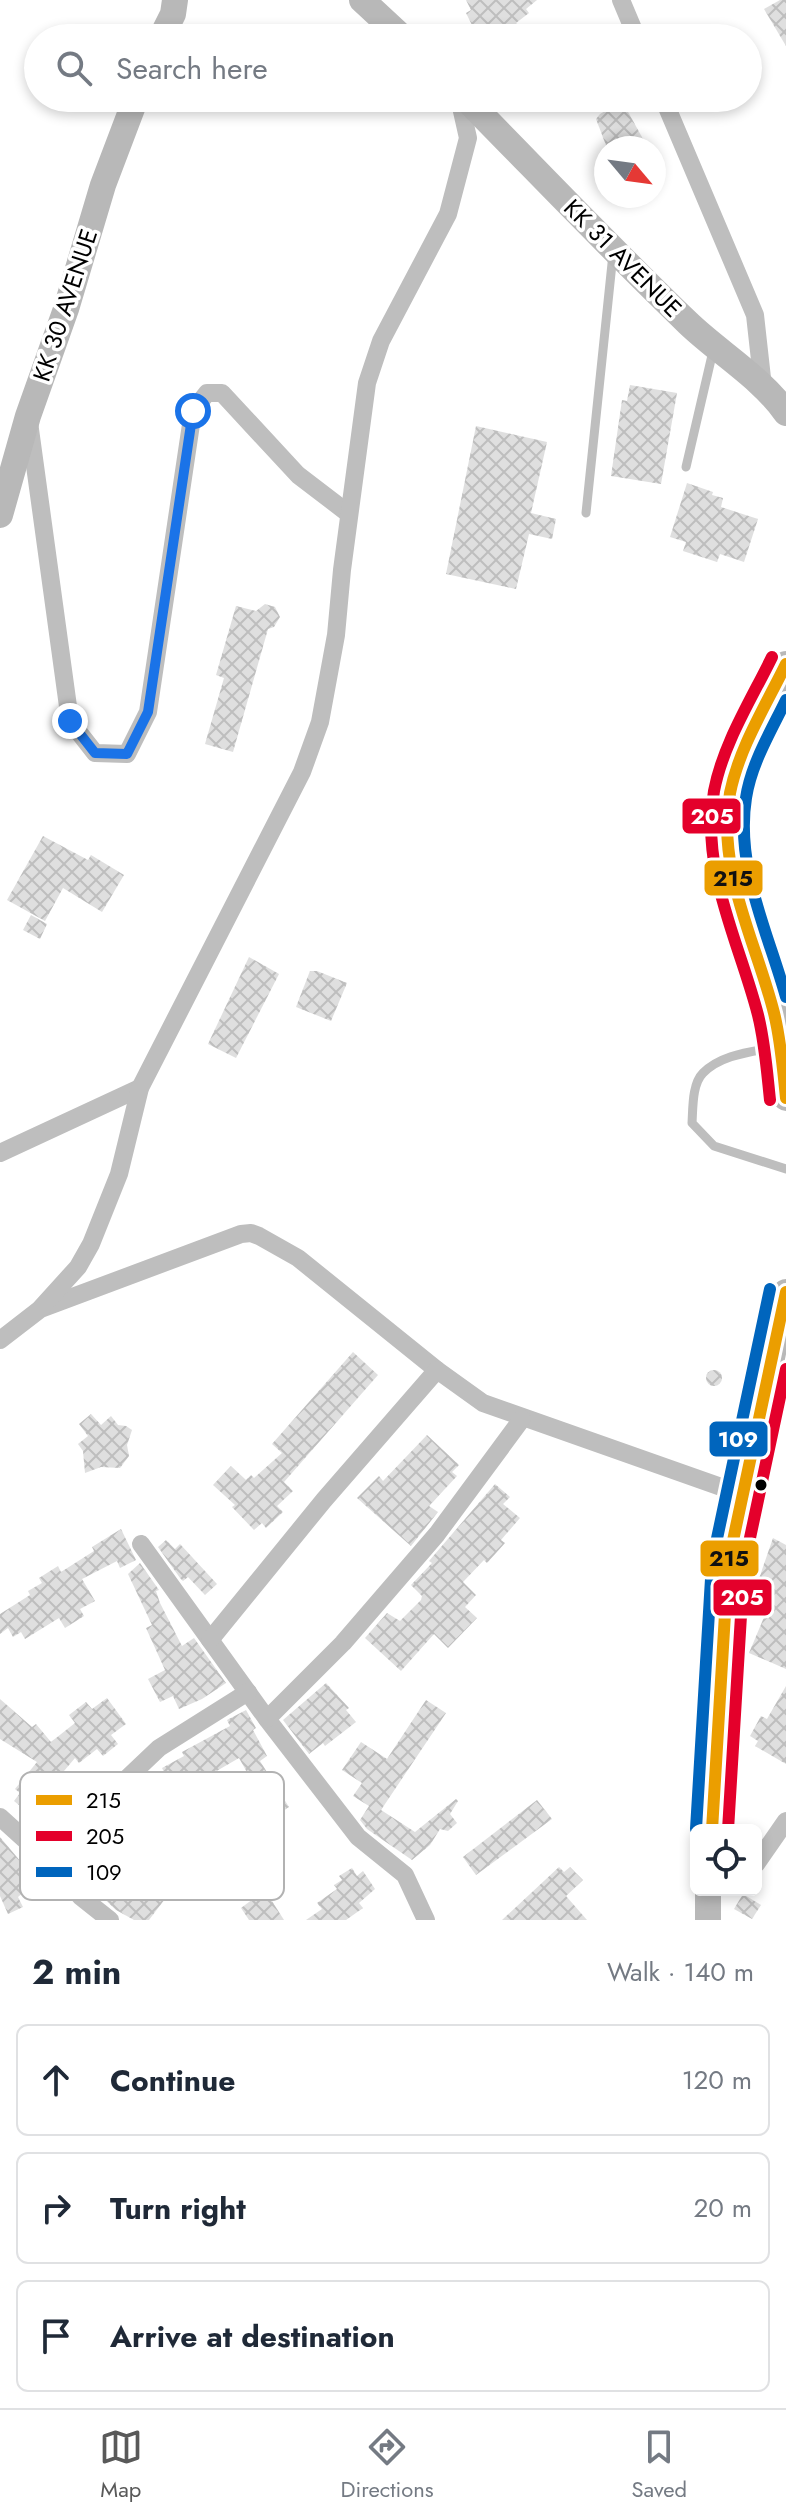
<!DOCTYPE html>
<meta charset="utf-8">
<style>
:root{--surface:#fff;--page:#f2f2f3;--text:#1f2937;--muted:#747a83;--line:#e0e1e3;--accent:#595959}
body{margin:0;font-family:Jost,sans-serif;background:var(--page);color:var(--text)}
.controls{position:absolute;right:24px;bottom:24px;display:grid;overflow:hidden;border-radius:12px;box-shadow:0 4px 12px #0003}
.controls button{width:72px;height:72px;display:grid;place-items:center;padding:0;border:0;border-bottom:2px solid var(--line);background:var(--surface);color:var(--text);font:40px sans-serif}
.compass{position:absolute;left:594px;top:136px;width:72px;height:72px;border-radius:50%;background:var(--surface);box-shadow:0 4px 12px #0003;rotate:119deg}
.stop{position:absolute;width:24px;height:24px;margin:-18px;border:6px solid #1a73e8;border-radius:50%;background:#fff}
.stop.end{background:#1a73e8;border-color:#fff;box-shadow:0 2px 8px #0008}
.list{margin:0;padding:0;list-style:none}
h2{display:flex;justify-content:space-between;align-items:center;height:104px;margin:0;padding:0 32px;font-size:34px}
h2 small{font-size:26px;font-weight:400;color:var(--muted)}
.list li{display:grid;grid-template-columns:52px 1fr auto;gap:24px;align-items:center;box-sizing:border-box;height:112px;margin:0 16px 16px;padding:0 16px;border:2px solid var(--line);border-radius:12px}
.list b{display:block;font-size:30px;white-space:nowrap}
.list em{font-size:26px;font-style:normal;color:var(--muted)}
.icon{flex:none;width:44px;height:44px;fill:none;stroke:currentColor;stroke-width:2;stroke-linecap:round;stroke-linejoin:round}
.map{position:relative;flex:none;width:786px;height:1920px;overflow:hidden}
.search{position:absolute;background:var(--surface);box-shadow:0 4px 12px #0003;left:24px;right:24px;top:24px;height:88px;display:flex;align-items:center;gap:20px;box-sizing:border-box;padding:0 28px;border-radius:44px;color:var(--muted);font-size:30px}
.sheet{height:488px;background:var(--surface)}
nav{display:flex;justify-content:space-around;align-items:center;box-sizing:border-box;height:112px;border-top:2px solid var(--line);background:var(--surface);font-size:22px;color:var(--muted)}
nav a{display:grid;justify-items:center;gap:4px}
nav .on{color:var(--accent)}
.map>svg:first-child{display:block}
.building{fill:url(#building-cross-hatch);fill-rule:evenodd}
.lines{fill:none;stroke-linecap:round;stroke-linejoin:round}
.service{stroke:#bebebe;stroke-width:9}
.minor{stroke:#bebebe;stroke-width:18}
.secondary{stroke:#b8b8b8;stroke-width:26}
.bus-1-casing{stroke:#fff;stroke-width:18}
.bus-2-casing{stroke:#fff;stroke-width:18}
.bus-3-casing{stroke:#fff;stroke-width:18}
.bus-1{stroke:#eb9e00;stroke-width:12}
.bus-2{stroke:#e4002b;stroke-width:12}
.bus-3{stroke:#0065bd;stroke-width:12}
.route{stroke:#1a73e8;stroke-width:10}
.bus-dot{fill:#000;stroke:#fff;stroke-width:3}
.labels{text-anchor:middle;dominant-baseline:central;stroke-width:7;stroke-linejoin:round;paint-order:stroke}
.street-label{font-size:24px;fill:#000;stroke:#fff}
.key{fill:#fff;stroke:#b2b2b2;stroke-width:2}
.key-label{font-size:22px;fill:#000}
.line-badge{stroke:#fff;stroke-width:3}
.badge-label{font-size:22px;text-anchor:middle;font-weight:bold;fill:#fff}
.pale-badge-label{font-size:22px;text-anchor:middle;font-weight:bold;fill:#111}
</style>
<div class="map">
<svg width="786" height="1920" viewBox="0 0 786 1920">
<defs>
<pattern id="building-cross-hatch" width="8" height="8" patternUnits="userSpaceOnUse" patternTransform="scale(2)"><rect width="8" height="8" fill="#dfdfdf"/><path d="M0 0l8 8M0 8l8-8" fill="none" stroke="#bebebe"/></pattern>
</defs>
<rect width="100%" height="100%" fill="#fff"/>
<!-- building -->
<g class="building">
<path d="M466,0H537L526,9L529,13L516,23L520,27L517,29L524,38H487L472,25L466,13L471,10Z"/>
<path d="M780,0H786V46L764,9Z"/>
<path d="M622,101L648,148H607L596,119L600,114Z"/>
<path d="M630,385L677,393L661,484L611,476L622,400L627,401Z"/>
<path d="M476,426L547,442L531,513L556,519L552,539L529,534L516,589L446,574Z"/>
<path d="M687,483L713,492L712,495L723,498L721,507L758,519L744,562L720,554L717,562L683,551L686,542L670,537Z"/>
<path d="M265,604L275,607L280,617L274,627L268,629L233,752L205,744L224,678L216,675L236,606L256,611Z"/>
<path d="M43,836L88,860L91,855L124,875L102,912L63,888L45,921L7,900Z"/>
<path d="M31,915L47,924L40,939L23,930Z"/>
<path d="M249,957L279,974L236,1058L208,1044Z"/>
<path d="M310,971H317L347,983L331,1021L296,1007Z"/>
<path d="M353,1352L378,1375L284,1482L293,1491L277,1506L283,1512L266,1528L262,1523L254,1530L232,1507L235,1505L213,1485L231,1466L246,1480L251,1475L254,1478L282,1453L272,1444Z"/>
<circle cx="714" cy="1378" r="8"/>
<path d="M91,1414L101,1425L111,1416L118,1425L126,1426L132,1430L127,1445L129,1456L120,1468L101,1467L85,1473L83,1451L78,1444L88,1436L79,1424Z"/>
<path d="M427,1435L459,1465L452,1472L457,1476L429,1506L438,1512L411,1546L357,1498L379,1476L383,1481Z"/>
<path d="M495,1484L510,1497L503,1504L520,1518L501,1540L505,1543L487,1563L484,1560L463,1582L476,1595L465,1607L477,1618L448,1648L434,1634L401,1671L365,1638L387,1613L400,1621L421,1600L422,1596L411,1585L432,1563L429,1561Z"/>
<path d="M121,1529L136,1560L120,1568L117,1561L82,1579L95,1601L80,1609L84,1616L65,1628L59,1618L25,1639L21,1632L13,1637L8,1628L0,1634V1614L30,1595L28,1591L42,1583L39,1578L58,1566L61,1572L94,1551L92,1547Z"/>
<path d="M773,1538L786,1545V1669L749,1653L767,1610L753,1606L760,1588L756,1587Z"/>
<path d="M166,1540L175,1549L180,1544L217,1584L205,1595L188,1577L183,1581L180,1578L158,1547Z"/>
<path d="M140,1563L159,1590L156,1591L160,1603L182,1646L194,1638L226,1683L202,1699L179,1709L173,1696L160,1702L148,1679L165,1670L146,1628L152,1625L128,1574Z"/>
<path d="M326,1683L349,1708L346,1710L356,1722L325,1746L323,1743L309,1754L283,1720Z"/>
<path d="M786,1686V1764L755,1746L758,1741L750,1736L761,1716L767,1719Z"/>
<path d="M107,1698L126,1724L111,1735L118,1744L103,1756L97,1749L79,1763L75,1758L53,1784L74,1800L70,1806L72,1808L62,1820L54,1813L44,1826L14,1801L20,1793L15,1789L37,1762L0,1739V1699L32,1727L36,1724L51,1742L75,1723L69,1715L86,1702L92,1709Z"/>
<path d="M426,1700L446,1713L381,1810L415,1832L456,1799L458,1801L450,1814L457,1823L448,1831L440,1829L430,1845L412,1860L367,1829L360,1820L369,1806L353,1796L362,1783L342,1770L361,1742L387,1759Z"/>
<path d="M246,1710L256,1728L253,1730L267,1756L260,1761L289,1807L278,1814L284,1823L267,1833L261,1824L248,1832L244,1826L228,1837L222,1827L196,1846L157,1777L164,1772L162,1768L184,1756L182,1752L230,1726L227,1720ZM239,1758L253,1783L225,1802L208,1776Z"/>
<path d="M135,1795L183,1851L166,1865L188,1884L174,1901L168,1895L149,1920H134L116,1910L74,1870L80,1864L74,1859L107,1827L147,1858L150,1855L116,1811Z"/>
<path d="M537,1800L552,1819L476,1875L463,1857Z"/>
<path d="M0,1837L37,1881L18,1897L23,1907L8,1914L0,1896Z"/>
<path d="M559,1867L564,1872L570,1867L583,1880L566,1896L587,1920H502Z"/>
<path d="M352,1868L357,1876L363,1871L375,1889L359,1903L363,1908L346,1920H306L322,1909L317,1903L337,1889L334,1885L342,1880L339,1876Z"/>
<path d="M265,1890L284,1920H249L241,1908Z"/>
<path d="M743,1894L761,1905L752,1919L734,1909Z"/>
</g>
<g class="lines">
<!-- service -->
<g class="service">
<path d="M686,467L713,351"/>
<path d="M586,513L613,254"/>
<path d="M776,1047C752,1052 722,1054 703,1073C692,1084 693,1108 692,1123L714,1146L786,1169"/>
</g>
<!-- minor -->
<g class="minor">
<path d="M621,0L637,38"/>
<path d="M663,98L755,315L763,387"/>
<path d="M29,422L70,721L95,753L127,754L148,712L193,411L207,393H222L298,475L349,514"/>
<path d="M0,1153L140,1088"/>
<path d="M43,1308L241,1234L251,1233L259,1236L298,1258L437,1370"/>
<path d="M0,1340L39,1310L78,1267L91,1244L119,1174L140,1088L302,772L320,722L336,635L342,570L367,383L381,341L448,214L468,138L459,98"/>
<path d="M141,1544L267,1719L358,1837L405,1875L426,1920"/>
<path d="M210,1640L324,1500L437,1370L483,1403L741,1494"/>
<path d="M267,1719L343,1643L437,1534L522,1419"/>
<path d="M0,1817L53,1865L81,1897L110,1920"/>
<path d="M756,1864L786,1821"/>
<path d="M53,1865L120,1785L159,1748L248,1692"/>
</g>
<!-- secondary -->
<g class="secondary">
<path d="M362,0L403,38"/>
<path d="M161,38L173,14L175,0"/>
<path d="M465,98C539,173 612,250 688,323C718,352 763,379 786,413"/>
<path d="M0,515L28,416L66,309L103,185L136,98"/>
<path d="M786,664C769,701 737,756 730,794C716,869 756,942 774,1013C780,1041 783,1070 786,1098"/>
<path d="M712,1830L728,1564L786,1292"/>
<path d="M708,1920V1890"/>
</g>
<defs>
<g id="bus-1">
<path d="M786,664C766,705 739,748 730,793C716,870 756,941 774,1013C781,1041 783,1070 786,1098"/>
<path d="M712,1830L728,1564L786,1292"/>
</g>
<g id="bus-2">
<path d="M770,1100C767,1072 765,1043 758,1015C739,941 700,870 714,791C723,744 751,700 772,657"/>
<path d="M728,1830L744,1566L786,1369"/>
</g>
<g id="bus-3">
<path d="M786,700C771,731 751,764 746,798C735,867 768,932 786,997"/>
<path d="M696,1829L712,1562L770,1289"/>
</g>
</defs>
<!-- bus-1 casing -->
<use href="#bus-1" class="bus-1-casing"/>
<!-- bus-2 casing -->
<use href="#bus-2" class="bus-2-casing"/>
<!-- bus-3 casing -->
<use href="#bus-3" class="bus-3-casing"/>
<!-- bus-1 -->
<use href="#bus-1" class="bus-1"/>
<!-- bus-2 -->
<use href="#bus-2" class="bus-2"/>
<!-- bus-3 -->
<use href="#bus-3" class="bus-3"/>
</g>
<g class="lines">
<!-- route -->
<path class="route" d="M70,721L95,753L127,754L148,712L193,411"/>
</g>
<!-- markers -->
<circle class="bus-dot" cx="761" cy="1485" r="7"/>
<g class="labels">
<!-- street labels -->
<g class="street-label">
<text transform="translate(623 258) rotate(45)">KK 31 AVENUE</text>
<text transform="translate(65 305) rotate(-72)">KK 30 AVENUE</text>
</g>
</g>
<!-- legend -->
<rect x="20" y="1772" width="264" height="128" rx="12" class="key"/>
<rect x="36" y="1795" width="36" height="10" fill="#eb9e00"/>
<rect x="36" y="1831" width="36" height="10" fill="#e4002b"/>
<rect x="36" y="1867" width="36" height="10" fill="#0065bd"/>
<g class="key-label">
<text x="86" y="1808">215</text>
<text x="86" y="1844">205</text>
<text x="86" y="1880">109</text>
</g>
<g class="line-badge">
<rect x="681" y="797" width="61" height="38" rx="8" fill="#e4002b"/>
<rect x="703" y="859" width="61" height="38" rx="8" fill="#eb9e00"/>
<rect x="708" y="1420" width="61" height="38" rx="8" fill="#0065bd"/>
<rect x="699" y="1539" width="61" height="39" rx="8" fill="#eb9e00"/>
<rect x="712" y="1578" width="61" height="39" rx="8" fill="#e4002b"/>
</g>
<g class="badge-label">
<text x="712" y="824">205</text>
<text x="738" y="1447">109</text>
<text x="742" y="1605">205</text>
</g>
<g class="pale-badge-label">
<text x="733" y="886">215</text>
<text x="729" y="1566">215</text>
</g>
</svg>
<div class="controls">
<button><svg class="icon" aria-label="locate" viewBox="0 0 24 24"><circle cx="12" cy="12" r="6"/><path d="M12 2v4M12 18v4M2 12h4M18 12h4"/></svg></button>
</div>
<svg class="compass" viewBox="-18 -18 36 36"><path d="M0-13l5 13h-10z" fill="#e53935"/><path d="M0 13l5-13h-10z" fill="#747a83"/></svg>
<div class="stop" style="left:193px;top:411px"></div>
<div class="stop end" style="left:70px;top:721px"></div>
<div class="search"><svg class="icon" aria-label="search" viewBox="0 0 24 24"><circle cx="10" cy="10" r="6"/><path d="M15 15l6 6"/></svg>Search here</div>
</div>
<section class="sheet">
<h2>2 min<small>Walk · 140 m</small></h2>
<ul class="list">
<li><svg class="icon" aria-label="ahead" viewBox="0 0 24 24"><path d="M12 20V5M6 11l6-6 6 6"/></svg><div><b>Continue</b></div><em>120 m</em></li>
<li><svg class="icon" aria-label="right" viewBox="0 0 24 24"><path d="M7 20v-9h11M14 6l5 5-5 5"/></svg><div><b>Turn right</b></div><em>20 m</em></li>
<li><svg class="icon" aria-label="arrive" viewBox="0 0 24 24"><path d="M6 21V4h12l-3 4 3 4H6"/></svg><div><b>Arrive at destination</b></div></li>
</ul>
</section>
<nav>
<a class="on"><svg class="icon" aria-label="map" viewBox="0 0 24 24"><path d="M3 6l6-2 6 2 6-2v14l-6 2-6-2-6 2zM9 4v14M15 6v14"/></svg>Map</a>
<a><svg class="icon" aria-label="directions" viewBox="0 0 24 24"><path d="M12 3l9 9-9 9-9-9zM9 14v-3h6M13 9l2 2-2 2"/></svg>Directions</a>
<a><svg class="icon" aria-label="saved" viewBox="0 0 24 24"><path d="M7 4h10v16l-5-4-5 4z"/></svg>Saved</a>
</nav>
